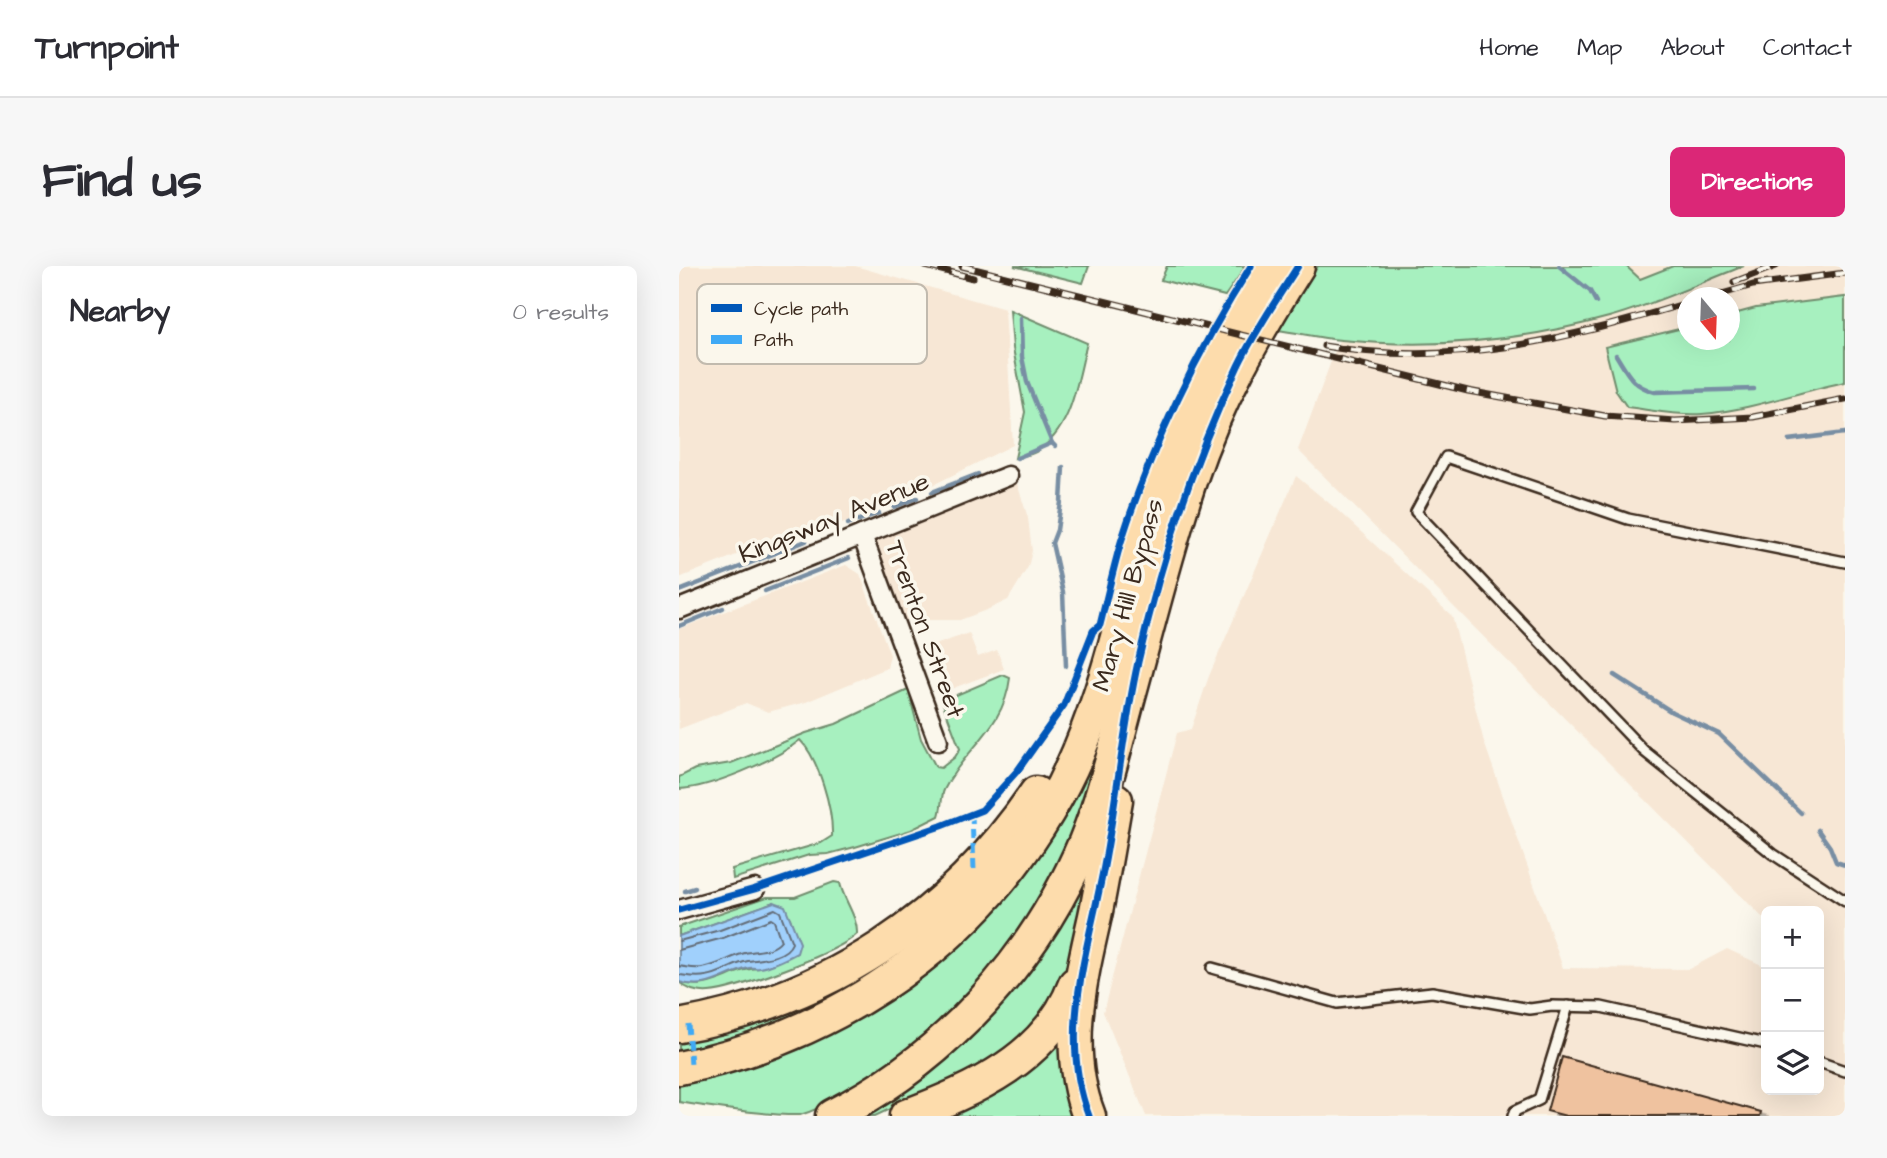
<!DOCTYPE html>
<meta charset="utf-8">
<style>
:root{--surface:#fff;--page:#f7f7f7;--text:#2b2b33;--muted:#7c7c81;--line:#e1e1e2;--accent:#db2777}
body{margin:0;font-family:"Architects Daughter",sans-serif;background:var(--page);color:var(--text)}
.controls{position:absolute;right:21px;bottom:21px;display:grid;overflow:hidden;border-radius:10px;box-shadow:0 7px 28px #0002}
.controls button{width:63px;height:63px;display:grid;place-items:center;padding:0;border:0;border-bottom:2px solid var(--line);background:var(--surface);color:var(--text);font:35px sans-serif}
.compass{position:absolute;left:998px;top:21px;width:63px;height:63px;border-radius:50%;background:var(--surface);box-shadow:0 7px 28px #0002;rotate:161deg}
.list{margin:0;padding:0;list-style:none}
h2{display:flex;justify-content:space-between;align-items:center;height:91px;margin:0;padding:0 28px;font-size:30px}
h2 small{font-size:23px;font-weight:400;color:var(--muted)}
.icon{flex:none;width:38px;height:38px;fill:none;stroke:currentColor;stroke-width:2;stroke-linecap:round;stroke-linejoin:round}
.map{position:relative;flex:none;width:1166px;height:850px;overflow:hidden;border-radius:10px}
header{display:flex;align-items:center;gap:42px;box-sizing:border-box;height:98px;padding:0 35px;background:var(--surface);border-bottom:2px solid var(--line)}
header strong{font-size:33px}
nav{display:flex;gap:38px;margin-inline-start:auto;font-size:24px}
.intro{display:flex;align-items:center;justify-content:space-between;box-sizing:border-box;height:168px;padding:0 42px}
h1{margin:0;font-size:49px}
.button{padding:18px 32px;border-radius:10px;background:var(--accent);color:#fff;font-size:24px;font-weight:700}
main{display:flex;gap:42px;padding:0 42px}
aside{flex:1;background:var(--surface);border-radius:10px;box-shadow:0 7px 28px #0002}
.map>svg:first-child{display:block}
.built{fill:#f7e7d5;fill-rule:evenodd}
.green{fill:#a7f0bf;stroke:#718d6e;stroke-width:2}
.water{fill:#a0d0fc;stroke:#788ea3;stroke-width:2}
.lines{fill:none;stroke-linecap:round;stroke-linejoin:round}
.shore{stroke:#636c77;stroke-width:2}
.stream{stroke:#788ea3;stroke-width:4.5}
.building{fill:#efc29f;stroke:#3b2a1e;stroke-width:2;filter:url(#shadow)}
.lane-casing{stroke:#3b2a1e;stroke-width:14}
.street-casing{stroke:#3b2a1e;stroke-width:23}
.highway-casing{stroke:#3b2a1e;stroke-width:37}
.lane{stroke:#fbf7ec;stroke-width:9}
.street{stroke:#fbf7ec;stroke-width:18}
.highway{stroke:#fddcac;stroke-width:32}
.rail-casing{stroke:#3b2a1e;stroke-width:7}
.rail{stroke:#fbf7ec;stroke-width:4.5;stroke-dasharray:13;stroke-linecap:butt}
.quiet{stroke:#3fa9f5;stroke-width:5;stroke-dasharray:10 5;stroke-linecap:butt}
.cycleway-casing{stroke:#fbf7ec;stroke-width:11}
.cycleway{stroke:#0057b8;stroke-width:7}
.labels{text-anchor:middle;dominant-baseline:central;stroke-width:7;stroke-linejoin:round;paint-order:stroke}
.street-label{font-size:26px;fill:#3b2a1e;stroke:#fbf7ec}
.key{fill:#fbf7ec;stroke:#c1baae;stroke-width:2}
.key-label{font-size:19px;fill:#3b2a1e}
</style>
<header>
<strong>Turnpoint</strong>
<nav><a>Home</a><a>Map</a><a>About</a><a>Contact</a></nav>
</header>
<div class="intro"><h1>Find us</h1><a class="button">Directions</a></div>
<main>
<aside>
<h2>Nearby<small>0 results</small></h2>
<ul class="list">
</ul>
</aside>
<div class="map">
<svg width="1166" height="850" viewBox="0 0 1166 850">
<defs>
<filter id="shadow"><feDropShadow dx="8" dy="4.5" stdDeviation="0" flood-color="#0004"/></filter>
</defs>
<rect width="100%" height="100%" fill="#fbf7ec"/>
<filter id="ink" filterUnits="userSpaceOnUse"><feTurbulence type="fractalNoise" baseFrequency=".0143" numOctaves="2"/><feDisplacementMap in="SourceGraphic" scale="14" xChannelSelector="R" yChannelSelector="G"/><feConvolveMatrix kernelMatrix="1 2 1 2 8 2 1 2 1" color-interpolation-filters="sRGB"/></filter>
<g filter="url(#ink)">
<!-- built -->
<g class="built">
<path d="M0,0H176L326,43L334,179L248,222L163,258L130,260L0,312Z"/>
<path d="M947,0H994L960,13Z"/>
<path d="M1065,0H1166V850H467L424,746L498,467L512,463L530,410L617,210L656,242L773,350L805,476L884,702L1010,703L1048,683L1087,701V824H1140V645H1087V655L619,184L660,74L750,79L843,70L931,51L991,30ZM1008,32H1050V74H1008Z"/>
<path d="M337,214L349,252L353,285L349,301L329,334L310,343L281,354H225L192,273Z"/>
<path d="M167,299L181,308L211,389L208,402L127,436L89,446L67,437L0,463V363Z"/>
<path d="M290,367L299,391L318,384L325,403L269,424L253,380Z"/>
</g>
<!-- green -->
<g class="green">
<path d="M335,0H410L404,17Z"/>
<path d="M488,0H567L546,30L482,14Z"/>
<path d="M639,0H947L961,13L994,0H1065C1020,17 977,38 930,51C843,75 752,83 662,74C641,72 620,67 599,64Z"/>
<path d="M1166,31V116C1118,126 1072,144 1023,148C999,150 972,144 948,141L937,125L926,81L1008,61V74H1050L1051,49L1077,42Z"/>
<path d="M331,44L408,77C398,115 394,163 357,186C352,189 343,190 336,192L346,146L334,82Z"/>
<path d="M444,407C424,475 407,545 375,608C339,680 285,741 221,789C193,811 155,839 121,849C96,850 28,841 0,836V816C27,809 57,804 83,794C169,764 244,715 308,651Z"/>
<path d="M324,409L331,412C325,463 285,483 265,524C262,531 263,541 260,550L232,564L176,581L149,588L130,589L54,613L53,603L142,577L153,570C154,544 140,493 121,474C97,494 31,522 0,523V511L16,503L52,497L127,467L157,458L229,424L242,473L257,501L262,502L276,491L281,483L263,435Z"/>
<path d="M421,576L395,692L374,738L323,790L196,850H181L349,704C380,664 402,622 421,576Z"/>
<path d="M155,616L161,617C164,633 179,651 178,668C160,686 57,724 30,726C18,727 9,724 0,716C32,727 52,702 81,702L115,665L111,652L95,636L0,670V661L88,631H116Z"/>
<path d="M258,659L189,713L103,758L0,789V771Z"/>
<path d="M384,764L401,850H256Z"/>
</g>
<!-- water -->
<path class="water" d="M95,636L106,640L121,677L118,687C107,693 94,700 81,702C75,703 77,701 70,702C43,708 31,725 0,716V670Z"/>
<g class="lines">
<!-- shore -->
<g class="shore">
<path d="M0,675L41,664L96,643L101,646L113,677C107,692 82,693 69,695C54,698 42,708 27,710C17,712 10,710 0,709"/>
<path d="M0,684L44,672L92,653L95,655L102,675C94,686 78,684 66,687C51,691 38,700 23,702C14,703 8,701 0,700"/>
</g>
<!-- stream -->
<g class="stream">
<path d="M880,0L911,25L917,36"/>
<path d="M342,52L343,91L348,116L373,177L376,180"/>
<path d="M937,89C949,108 953,120 976,126L1075,123"/>
<path d="M1110,174L1166,167"/>
<path d="M338,192L373,177"/>
<path d="M384,201L382,236L378,264L373,277L384,326L387,400"/>
<path d="M253,226L299,208"/>
<path d="M215,241L238,232"/>
<path d="M169,258L200,247"/>
<path d="M0,325L127,275"/>
<path d="M86,325L170,292"/>
<path d="M0,360L44,342"/>
<path d="M935,409L993,446L1040,468L1122,547"/>
<path d="M1139,564L1151,581L1157,596L1166,599"/>
<path d="M6,625L16,622"/>
</g>
</g>
<!-- building -->
<path class="building" d="M883,791L1082,846L1081,850H887L868,845Z"/>
<g class="lines">
<defs>
<g id="lane">
<path d="M1166,296L949,253L767,191L737,246L965,485L1094,588L1166,635"/>
<path d="M533,702L658,737L753,726L851,743L873,740L922,741L1087,778"/>
<path d="M1140,796L1166,805"/>
<path d="M834,850L836,845L860,834L889,740"/>
</g>
<g id="street">
<path d="M183,269L259,475"/>
<path d="M0,343L329,210"/>
<path d="M0,644L76,623"/>
</g>
<g id="highway">
<path d="M0,760C149,734 272,652 357,527"/>
<path d="M0,802C175,768 328,652 399,487C432,410 448,328 471,249C498,161 538,78 587,0"/>
<path d="M153,850C266,793 357,693 406,576C425,529 437,479 450,430C470,357 488,283 512,212C537,136 577,67 619,0"/>
<path d="M227,850C295,824 369,792 396,718"/>
<path d="M410,850C384,784 401,716 416,650C424,612 430,573 437,534"/>
</g>
</defs>
<!-- lane casing -->
<use href="#lane" class="lane-casing"/>
<!-- street casing -->
<use href="#street" class="street-casing"/>
<!-- highway casing -->
<use href="#highway" class="highway-casing"/>
<!-- lane -->
<use href="#lane" class="lane"/>
<!-- street -->
<use href="#street" class="street"/>
<!-- highway -->
<use href="#highway" class="highway"/>
<defs>
<g id="rail">
<path d="M247,0L294,12"/>
<path d="M283,0L789,125L926,150L996,155L1074,151L1166,133"/>
<path d="M1055,16L1097,0"/>
<path d="M1029,32L1074,19L1166,7"/>
<path d="M645,80C774,102 885,74 1008,37"/>
</g>
</defs>
<!-- rail casing -->
<use href="#rail" class="rail-casing"/>
<!-- rail -->
<use href="#rail" class="rail"/>
<!-- quiet -->
<g class="quiet">
<path d="M293,548L295,605"/>
<path d="M9,758L12,799"/>
</g>
<defs>
<g id="cycleway">
<path d="M0,644L76,623L262,560L303,544L339,504L385,439L414,365L421,359C428,331 434,303 442,276C472,181 519,83 572,0"/>
<path d="M410,850C378,768 410,681 425,600C438,532 444,463 459,396C482,294 514,194 559,100C576,65 598,33 619,0"/>
</g>
</defs>
<!-- cycleway casing -->
<use href="#cycleway" class="cycleway-casing"/>
<!-- cycleway -->
<use href="#cycleway" class="cycleway"/>
</g>
</g>
<g class="labels">
<!-- street labels -->
<g class="street-label">
<text transform="translate(155 252) rotate(-22)">Kingsway Avenue</text>
<text transform="translate(449 329) rotate(-74)">Mary Hill Bypass</text>
<text transform="translate(246 363) rotate(70)">Trenton Street</text>
</g>
</g>
<!-- legend -->
<rect x="18" y="18" width="230" height="80" rx="10" class="key"/>
<rect x="32" y="38" width="31" height="8" fill="#0057b8"/>
<rect x="32" y="69" width="31" height="9" fill="#3fa9f5"/>
<g class="key-label">
<text x="75" y="49">Cycle path</text>
<text x="75" y="80">Path</text>
</g>
</svg>
<div class="controls">
<button>+</button>
<button>−</button>
<button><svg class="icon" aria-label="layers" viewBox="0 0 24 24"><path d="M12 4l9 5-9 5-9-5zM3 14l9 5 9-5"/></svg></button>
</div>
<svg class="compass" viewBox="-18 -18 36 36"><path d="M0-13l5 13h-10z" fill="#e53935"/><path d="M0 13l5-13h-10z" fill="#7c7c81"/></svg>
</div>
</main>
